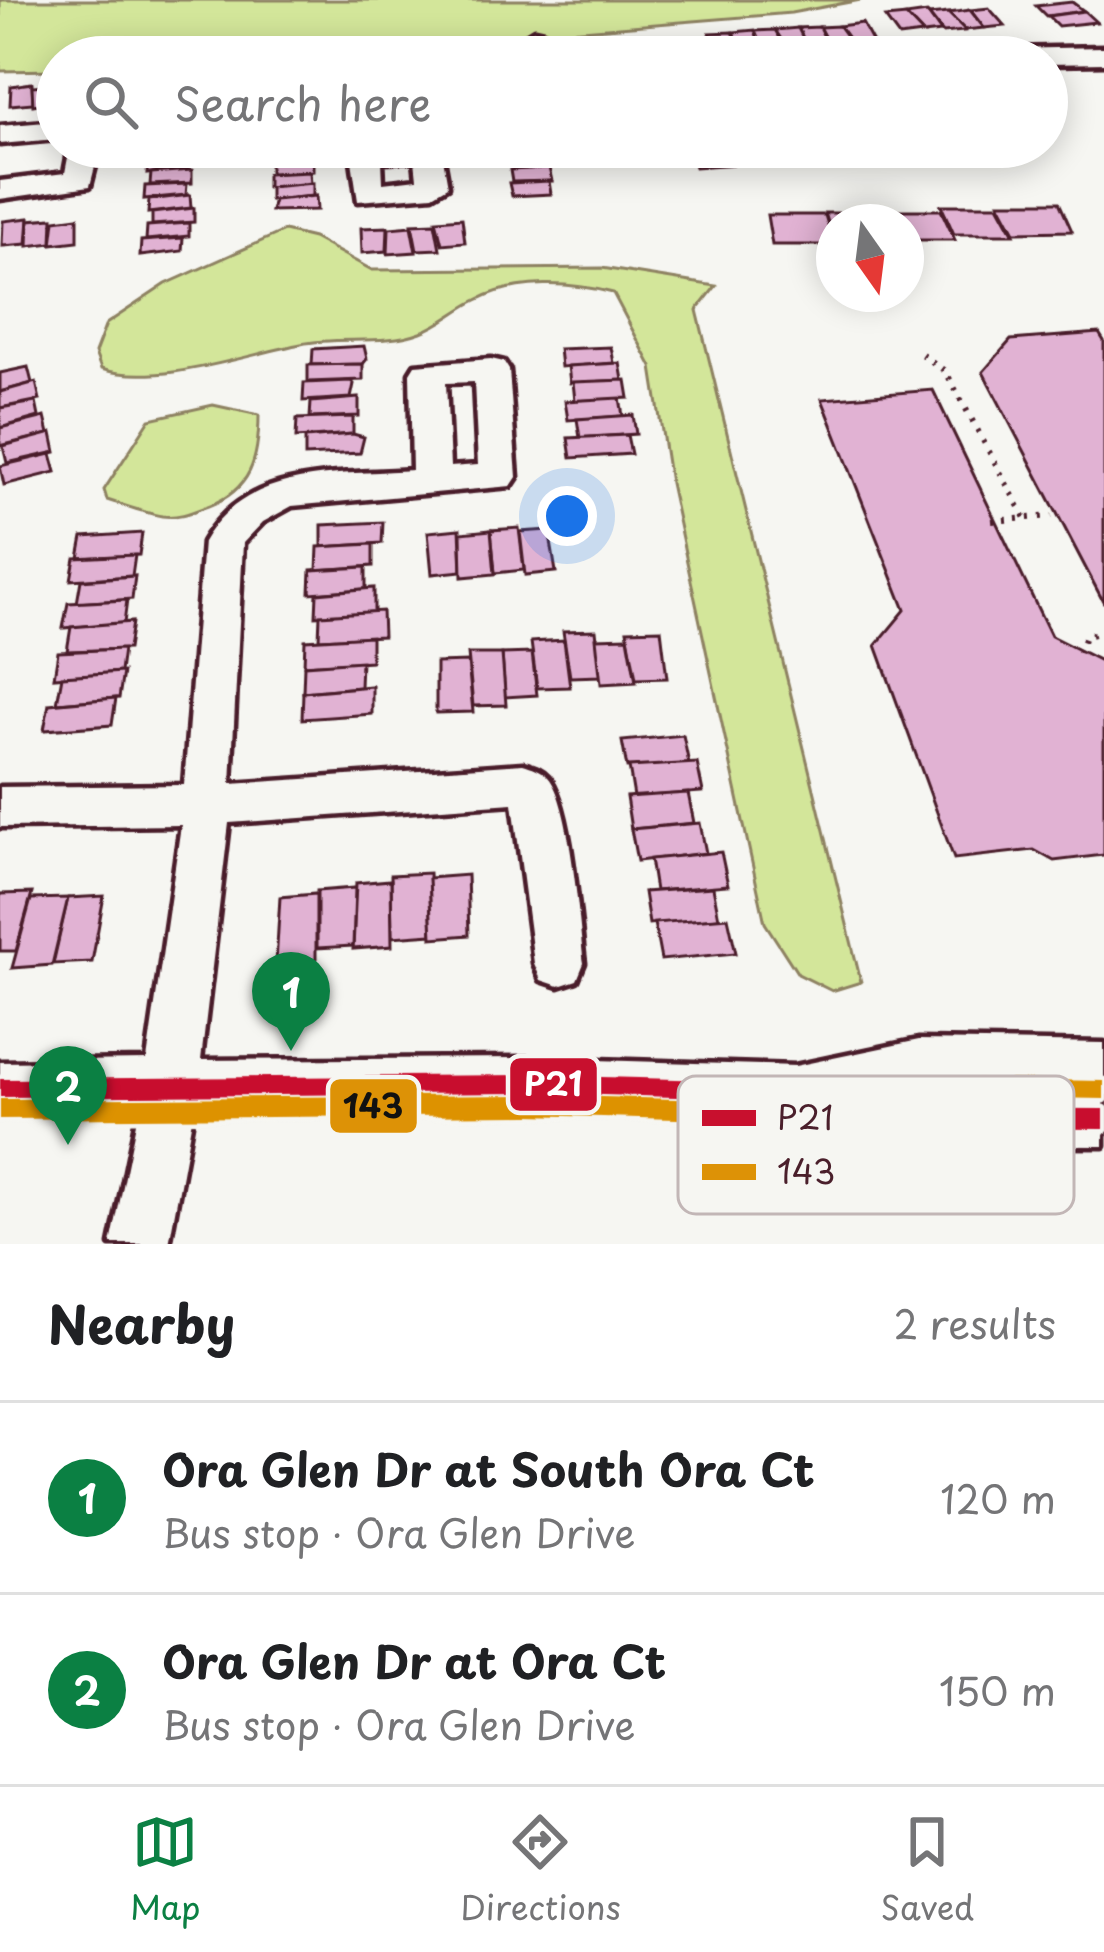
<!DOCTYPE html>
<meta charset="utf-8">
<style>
:root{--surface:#fff;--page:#f6f6f6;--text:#202124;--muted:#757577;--line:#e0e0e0;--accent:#0b8043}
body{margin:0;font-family:"Playpen Sans",sans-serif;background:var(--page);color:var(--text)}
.compass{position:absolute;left:816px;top:204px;width:108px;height:108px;border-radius:50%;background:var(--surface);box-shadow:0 6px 30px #0003;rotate:166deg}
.you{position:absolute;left:567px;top:516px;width:42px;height:42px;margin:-30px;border:9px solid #fff;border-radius:50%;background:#1a73e8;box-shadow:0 0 0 18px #1a73e833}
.badge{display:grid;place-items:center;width:78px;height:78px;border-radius:50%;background:var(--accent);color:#fff;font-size:39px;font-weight:700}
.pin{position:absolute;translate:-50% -99px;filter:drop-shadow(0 3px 6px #0008)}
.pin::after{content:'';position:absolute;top:63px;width:42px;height:36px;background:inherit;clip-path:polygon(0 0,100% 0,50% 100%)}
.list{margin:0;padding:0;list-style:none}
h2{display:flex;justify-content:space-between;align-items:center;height:156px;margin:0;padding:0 48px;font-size:51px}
h2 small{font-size:39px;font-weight:400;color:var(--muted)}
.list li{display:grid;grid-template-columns:78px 1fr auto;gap:36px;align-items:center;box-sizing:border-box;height:192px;padding:0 48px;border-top:3px solid var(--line)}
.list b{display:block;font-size:45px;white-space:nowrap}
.list p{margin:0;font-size:39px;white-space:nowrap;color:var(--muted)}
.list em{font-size:39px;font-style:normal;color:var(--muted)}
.icon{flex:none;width:66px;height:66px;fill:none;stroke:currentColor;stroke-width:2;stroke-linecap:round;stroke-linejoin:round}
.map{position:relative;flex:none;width:1104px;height:1244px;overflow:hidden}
.search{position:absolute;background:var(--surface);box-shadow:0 6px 30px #0003;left:36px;right:36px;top:36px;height:132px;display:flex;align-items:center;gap:30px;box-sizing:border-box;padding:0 42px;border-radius:66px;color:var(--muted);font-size:45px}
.sheet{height:540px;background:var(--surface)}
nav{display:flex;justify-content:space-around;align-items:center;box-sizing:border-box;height:168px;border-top:3px solid var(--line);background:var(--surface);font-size:33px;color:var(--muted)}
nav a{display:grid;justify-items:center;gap:6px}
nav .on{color:var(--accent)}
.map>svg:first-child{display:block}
.green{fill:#d3e69a;stroke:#8e8262;stroke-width:3}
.building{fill:#e1b2d3;stroke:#4a1f2b;stroke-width:3}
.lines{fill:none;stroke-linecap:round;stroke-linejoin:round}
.minor-casing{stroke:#4a1f2b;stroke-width:9}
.path{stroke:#4a1f2b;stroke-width:6;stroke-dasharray:3 9;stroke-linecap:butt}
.minor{fill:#f6f6f2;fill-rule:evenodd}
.bus-1-casing{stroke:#f6f6f2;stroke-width:9}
.bus-2-casing{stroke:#f6f6f2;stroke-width:9}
.bus-1{fill:#c8102e;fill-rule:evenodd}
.bus-2{fill:#dd9206;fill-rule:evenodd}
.key{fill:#f6f6f2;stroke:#c2b6b6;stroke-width:3}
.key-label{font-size:33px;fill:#4a1f2b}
.line-badge{stroke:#f6f6f2;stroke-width:4.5}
.badge-label{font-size:33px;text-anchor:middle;font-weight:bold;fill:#fff}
.pale-badge-label{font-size:33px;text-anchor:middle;font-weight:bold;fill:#111}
</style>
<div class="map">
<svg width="1104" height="1244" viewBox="0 0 1104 1244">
<rect width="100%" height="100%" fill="#f6f6f2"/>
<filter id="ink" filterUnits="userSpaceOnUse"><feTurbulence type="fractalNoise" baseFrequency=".00833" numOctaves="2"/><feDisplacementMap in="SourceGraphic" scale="24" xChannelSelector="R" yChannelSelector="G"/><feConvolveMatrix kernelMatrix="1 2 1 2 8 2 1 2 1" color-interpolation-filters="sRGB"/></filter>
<g filter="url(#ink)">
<!-- green -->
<g class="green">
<path d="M0,0H861L791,13L345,49L327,57H308L300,50L228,57H57V70L0,71Z"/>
<path d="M284,231L313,238L372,270L602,268L716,286L697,310L861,982L832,991L798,974L765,923L670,483L652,367L613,293C571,282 517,279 477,300C458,309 441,325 421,332C384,346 339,336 301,344C245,355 157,387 101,369L95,353L106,324L166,284Z"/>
<path d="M213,405L259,415C259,459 251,490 208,506C192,512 179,518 162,516C144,513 124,505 107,500L104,490L150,419Z"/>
</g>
<!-- building -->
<g class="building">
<path d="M1072,2L1084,11L1046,16L1036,6Z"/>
<path d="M989,8L1005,26L984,28L970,10Z"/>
<path d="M970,10L984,28L965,30L948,13Z"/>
<path d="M1084,11L1096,22L1058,26L1048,16Z"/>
<path d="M927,13L929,15L941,32L923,34L906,16Z"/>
<path d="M948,13L965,30V31L943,33L929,15Z"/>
<path d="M906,16L923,34H922L899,37L885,18Z"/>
<path d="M862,23L873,43L852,44L839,26Z"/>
<path d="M839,26L852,44V45L829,46L819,27Z"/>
<path d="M819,27L829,46L807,48L798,28Z"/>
<path d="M798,28L807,46L787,48L775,30Z"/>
<path d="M755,30L763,50L742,52L733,32Z"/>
<path d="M775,30L787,49L763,50L755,31Z"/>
<path d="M733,32L742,52L719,53L710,33Z"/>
<path d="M667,37L675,57H651L645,39Z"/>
<path d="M623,39L629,57H607L599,41Z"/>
<path d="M645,39L651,57H629L624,40Z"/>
<path d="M600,42L607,57H581L577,43Z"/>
<path d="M32,83L33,103L10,105L11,86Z"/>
<path d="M56,84V101L33,105L32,86Z"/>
<path d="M314,147L315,159L275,160V149Z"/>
<path d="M506,147H544L545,155L508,158Z"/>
<path d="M688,147H744L753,163L695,167Z"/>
<path d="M744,147H802L806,156L752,160Z"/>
<path d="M550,155L552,167L513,169L511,158Z"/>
<path d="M188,157V169L147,174L148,161Z"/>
<path d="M313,159V171L270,173V161Z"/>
<path d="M549,168L552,181L512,182L510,170Z"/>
<path d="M192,170V183L150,185L151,173Z"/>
<path d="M310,172L311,184L267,187V174Z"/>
<path d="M549,181L551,194L512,196L509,183Z"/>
<path d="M313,183V196L270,200V187Z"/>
<path d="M187,184L186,195L144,199L145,186Z"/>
<path d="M190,195L191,208L148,213L149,200Z"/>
<path d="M316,196L317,210L271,211L274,200Z"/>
<path d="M999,202H1059L1072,231L1015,232Z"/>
<path d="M941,205H998L1014,234H954Z"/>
<path d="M194,208V222L152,225V213Z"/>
<path d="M884,210H941L955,240H906V222H888Z"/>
<path d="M825,213H884L888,222H834V242Z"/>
<path d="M767,215H825L834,245H772Z"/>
<path d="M78,217V241L52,244L55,220Z"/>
<path d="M29,218L27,244L2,246L3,221Z"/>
<path d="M53,218L52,243L28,246L29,220Z"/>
<path d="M462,218L465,242L442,244L436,220Z"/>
<path d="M189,223V236L146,240L147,226Z"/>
<path d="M435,223L440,249L417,250L412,224Z"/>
<path d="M411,226L416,252L388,254L389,228Z"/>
<path d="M388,227L387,251L362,253L361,228Z"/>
<path d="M183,238L182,251L140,256L141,241Z"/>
<path d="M1099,333L1104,341V603L983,372L1011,340Z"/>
<path d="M364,346L367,359L363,364L312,365L313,349Z"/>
<path d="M611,347L614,363L561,367L559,349Z"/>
<path d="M620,363L623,380L570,383L568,366Z"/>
<path d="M363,364V380L308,382V365Z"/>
<path d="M28,367L32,383L0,392V373Z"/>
<path d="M626,380L629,398L575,401L573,382Z"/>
<path d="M351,381L354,384L351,398L303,401L304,383Z"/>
<path d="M36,382L40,400L0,408V392Z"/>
<path d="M933,390L1051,636L1104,663V855L1054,861L1034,850L954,859L876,645L905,610L822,399Z"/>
<path d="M359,398V416L310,418L311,402Z"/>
<path d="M620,398L623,416L568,420L565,401Z"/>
<path d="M36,402L39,417L0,428V408Z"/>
<path d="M633,415L636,434L580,438L577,419Z"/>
<path d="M45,417L49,434L0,446V428Z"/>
<path d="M353,417V434L296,438L297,419Z"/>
<path d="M52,433L56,452L7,463L3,446Z"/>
<path d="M353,434L364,437L360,453L305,456V438Z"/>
<path d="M627,435L631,454L571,458L568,438Z"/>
<path d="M51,454L56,472L4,485L0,466Z"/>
<path d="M383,522L382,543L322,547V525Z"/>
<path d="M519,528L524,570L495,573L491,530Z"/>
<path d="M460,529L462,571L432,574L428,532Z"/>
<path d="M491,530L495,574L462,577L461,533Z"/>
<path d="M549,530L556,572L525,575L520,532Z"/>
<path d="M142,533L139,555L79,558L83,537Z"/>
<path d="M373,544V566L317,570L318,547Z"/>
<path d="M135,555L132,576L71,580L75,558Z"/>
<path d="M366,567V589L310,593L311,570Z"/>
<path d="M135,576L132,599L77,603L81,580Z"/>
<path d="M374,588V612L316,616L317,593Z"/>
<path d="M127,600L124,623L63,628L68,603Z"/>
<path d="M382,611L383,636L319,639L320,615Z"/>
<path d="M132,622L128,649L67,651L71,627Z"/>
<path d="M661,629L667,678L636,679L627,630Z"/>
<path d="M596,630L601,676L570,677L563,631Z"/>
<path d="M371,636V661L304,665L305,640Z"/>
<path d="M628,637L636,682L601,684L596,638Z"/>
<path d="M564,640L570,687L537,688L531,642Z"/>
<path d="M123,649L120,672L54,677L58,652Z"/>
<path d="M532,653L537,695L505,697L502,654Z"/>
<path d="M468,654H502L506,705L473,706Z"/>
<path d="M361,661L360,687L303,692L304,665Z"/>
<path d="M468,662L473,712L436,713V663Z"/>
<path d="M123,672L119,698L57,703L62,676Z"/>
<path d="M372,686V714L302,719L303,692Z"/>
<path d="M116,698L112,725L44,730L49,704Z"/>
<path d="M683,735L689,764L627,768L622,741Z"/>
<path d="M697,763L703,792L634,797L629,767Z"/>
<path d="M688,793L694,823L631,829L626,797Z"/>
<path d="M700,823L706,853L637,861L631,829Z"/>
<path d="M721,852L728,885L655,891L650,859Z"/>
<path d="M429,873L432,934L392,937L391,875Z"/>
<path d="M467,875L469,935L432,938L429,878Z"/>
<path d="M391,880L392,946L353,949L356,883Z"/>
<path d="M713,887L719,918L649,924L644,892Z"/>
<path d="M355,888L353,946L317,948V891Z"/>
<path d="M32,893L16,951H0V894Z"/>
<path d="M316,894V960L276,963L280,897Z"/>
<path d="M104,896L92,962L53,964L68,898Z"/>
<path d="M68,898L52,965L12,968L31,899Z"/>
<path d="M728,917L736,953L661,960L654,923Z"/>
</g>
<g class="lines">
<defs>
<g id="minor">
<path d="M534,30L543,32L556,57H528L521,38Z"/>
<path d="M1104,47V63L1047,64V57H994L1008,49Z"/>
<path d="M57,121V139L0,144V126Z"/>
<path d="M70,147H100L90,186L0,199V181L65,173Z"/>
<path d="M350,147H441L448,186L433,195L358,201ZM415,160L417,179L383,183L382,161Z"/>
<path d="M491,359L504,362L509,370L517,477L511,486L292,506L263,522L243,543L231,784L523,764C532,767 541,769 548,777C571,801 579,925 584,963L577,980L559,986L541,980L534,963L513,803L229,823L201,1060L529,1058L795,1066L919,1040L1104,1043V1146L929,1145L784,1118L529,1110L193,1113L169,1244H111L138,1113L0,1114V1062L147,1060L181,825L0,827V787L184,785L203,542C247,466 335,476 412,470L410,373L415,365ZM474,382L478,465L450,467L446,383Z"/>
</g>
</defs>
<!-- minor casing -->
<use href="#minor" class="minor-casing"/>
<!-- path -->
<g class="path">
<path d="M922,354L946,372L1025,518"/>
<path d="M992,521L1052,516"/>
<path d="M1079,653L1085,636L1104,632"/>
</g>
<!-- minor -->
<use href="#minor" class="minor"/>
<defs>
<path id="bus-1" d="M529,1075L784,1082L929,1108L1104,1109V1129L929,1128L784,1100L529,1093L0,1097V1079Z"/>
<path id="bus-2" d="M921,1078L1104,1081V1099L921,1096L783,1122L529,1115L0,1119V1099L529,1095L783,1102Z"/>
</defs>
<!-- bus-1 casing -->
<use href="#bus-1" class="bus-1-casing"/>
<!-- bus-2 casing -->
<use href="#bus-2" class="bus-2-casing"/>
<!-- bus-1 -->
<use href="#bus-1" class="bus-1"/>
<!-- bus-2 -->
<use href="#bus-2" class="bus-2"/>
</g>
</g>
<!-- legend -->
<rect x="678" y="1076" width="396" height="138" rx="18" class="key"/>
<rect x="702" y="1110" width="54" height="16" fill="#c8102e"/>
<rect x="702" y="1164" width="54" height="16" fill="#dd9206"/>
<g class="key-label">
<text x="777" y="1130">P21</text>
<text x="777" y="1184">143</text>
</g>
<g class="line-badge">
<rect x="508" y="1056" width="91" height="57" rx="12" fill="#c8102e"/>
<rect x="328" y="1077" width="91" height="58" rx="12" fill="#dd9206"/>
</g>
<g class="badge-label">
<text x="553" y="1096">P21</text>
</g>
<g class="pale-badge-label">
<text x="373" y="1118">143</text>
</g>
</svg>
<svg class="compass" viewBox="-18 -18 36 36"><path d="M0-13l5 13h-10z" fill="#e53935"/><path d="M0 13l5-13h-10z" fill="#757577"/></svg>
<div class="you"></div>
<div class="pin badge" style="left:291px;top:1051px">1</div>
<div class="pin badge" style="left:68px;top:1145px">2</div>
<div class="search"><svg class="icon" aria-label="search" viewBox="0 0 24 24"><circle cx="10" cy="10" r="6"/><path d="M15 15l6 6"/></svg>Search here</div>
</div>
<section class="sheet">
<h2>Nearby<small>2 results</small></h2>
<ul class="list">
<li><span class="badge">1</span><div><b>Ora Glen Dr at South Ora Ct</b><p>Bus stop · Ora Glen Drive</p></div><em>120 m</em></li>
<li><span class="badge">2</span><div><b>Ora Glen Dr at Ora Ct</b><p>Bus stop · Ora Glen Drive</p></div><em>150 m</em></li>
</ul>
</section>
<nav>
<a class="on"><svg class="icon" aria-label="map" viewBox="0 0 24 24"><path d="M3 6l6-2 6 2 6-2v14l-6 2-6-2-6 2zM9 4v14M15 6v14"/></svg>Map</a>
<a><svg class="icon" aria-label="directions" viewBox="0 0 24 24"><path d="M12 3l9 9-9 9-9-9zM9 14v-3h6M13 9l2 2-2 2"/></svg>Directions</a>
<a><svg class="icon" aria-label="saved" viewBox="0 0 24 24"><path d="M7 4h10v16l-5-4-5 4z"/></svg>Saved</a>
</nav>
